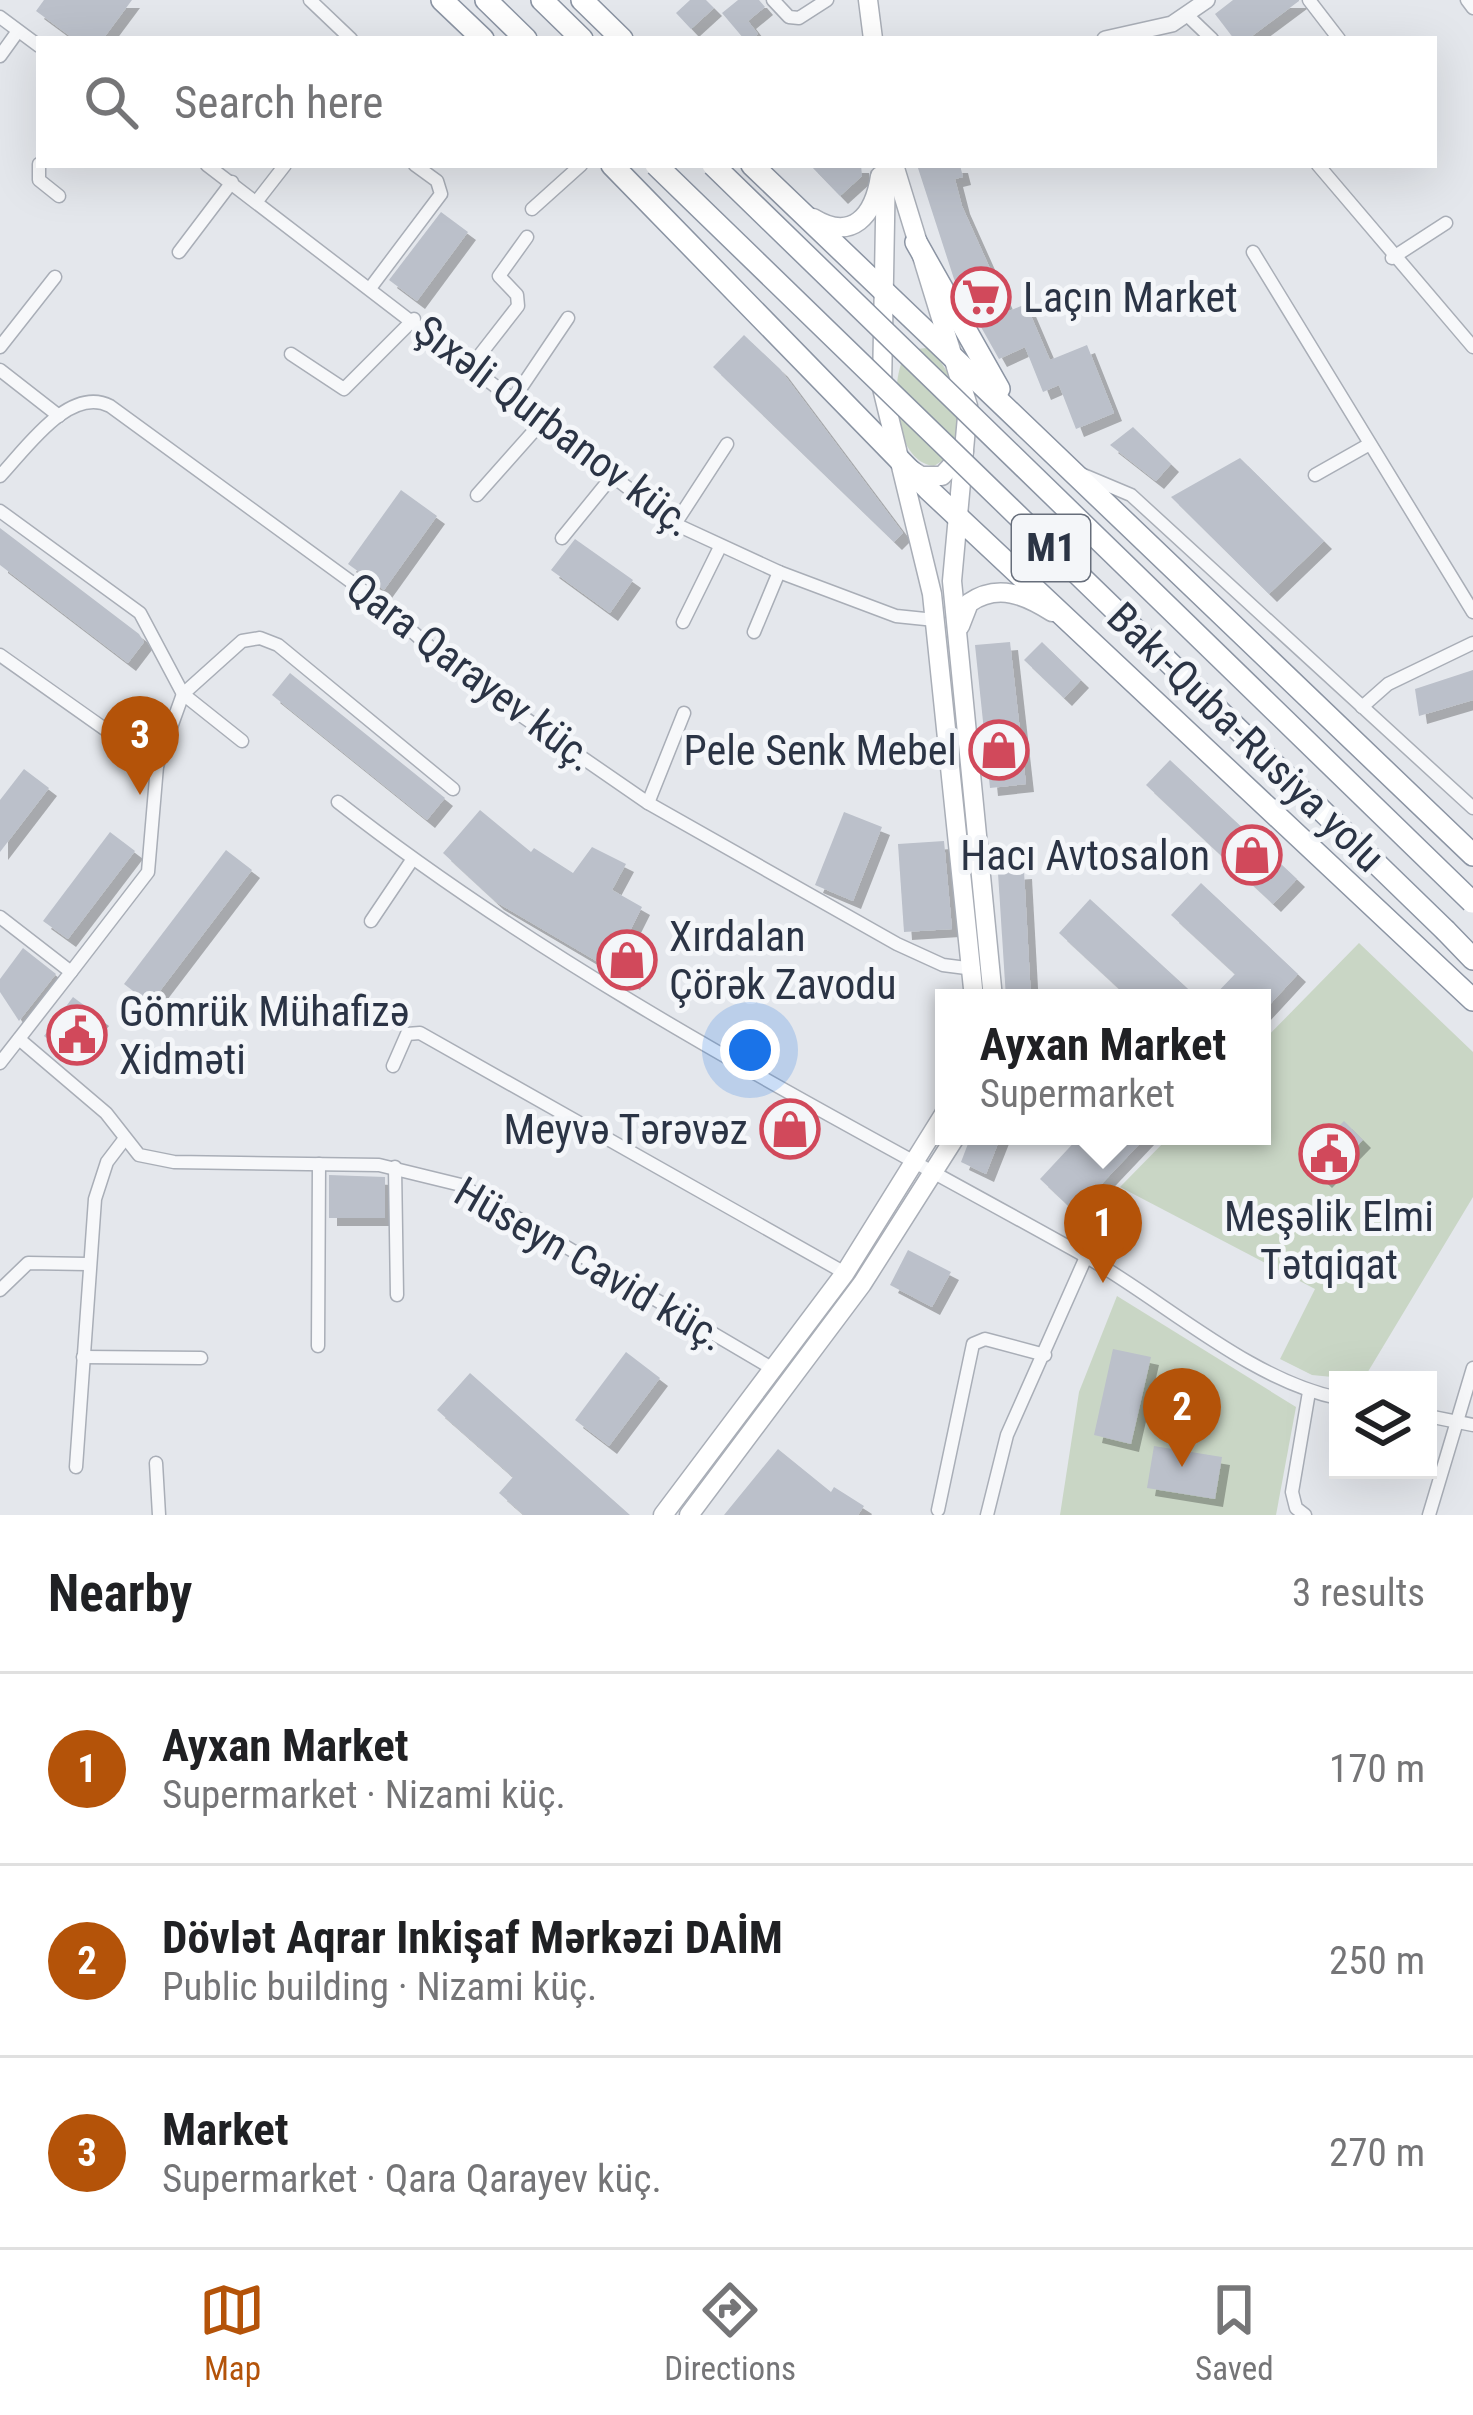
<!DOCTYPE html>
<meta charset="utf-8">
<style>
:root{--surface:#fff;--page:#f6f6f6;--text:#202124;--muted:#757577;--line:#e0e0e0;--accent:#b45309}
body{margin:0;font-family:"Roboto Condensed",sans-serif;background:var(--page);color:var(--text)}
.controls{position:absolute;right:36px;bottom:36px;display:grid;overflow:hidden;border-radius:0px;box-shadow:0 12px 48px #0002}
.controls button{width:108px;height:108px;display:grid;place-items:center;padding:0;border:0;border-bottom:3px solid var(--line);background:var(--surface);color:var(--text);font:60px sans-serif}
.you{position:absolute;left:750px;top:1050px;width:42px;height:42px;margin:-30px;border:9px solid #fff;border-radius:50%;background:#1a73e8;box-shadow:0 0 0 18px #1a73e833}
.badge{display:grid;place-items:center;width:78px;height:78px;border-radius:50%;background:var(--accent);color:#fff;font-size:39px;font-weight:700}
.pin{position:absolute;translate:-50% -99px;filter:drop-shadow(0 3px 6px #0008)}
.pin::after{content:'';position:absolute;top:63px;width:42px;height:36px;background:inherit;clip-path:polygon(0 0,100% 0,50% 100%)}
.popup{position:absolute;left:935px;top:989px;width:336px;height:156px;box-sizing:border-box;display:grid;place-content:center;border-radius:0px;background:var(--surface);filter:drop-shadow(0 3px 9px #0005);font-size:39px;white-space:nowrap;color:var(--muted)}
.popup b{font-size:45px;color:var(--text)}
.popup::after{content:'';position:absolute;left:50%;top:100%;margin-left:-24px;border:24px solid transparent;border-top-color:var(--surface)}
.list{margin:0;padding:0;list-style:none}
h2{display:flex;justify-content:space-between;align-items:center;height:156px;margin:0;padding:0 48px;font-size:51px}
h2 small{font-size:39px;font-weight:400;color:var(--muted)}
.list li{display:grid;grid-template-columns:78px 1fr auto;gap:36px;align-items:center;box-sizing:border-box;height:192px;padding:0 48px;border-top:3px solid var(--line)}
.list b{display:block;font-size:45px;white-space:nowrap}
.list p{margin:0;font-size:39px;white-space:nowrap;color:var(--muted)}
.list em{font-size:39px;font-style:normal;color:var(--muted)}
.icon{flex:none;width:66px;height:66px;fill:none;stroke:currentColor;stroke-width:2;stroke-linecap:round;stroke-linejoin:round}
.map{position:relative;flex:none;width:1473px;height:1515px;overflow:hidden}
.search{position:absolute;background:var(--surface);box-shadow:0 12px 48px #0002;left:36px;right:36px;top:36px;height:132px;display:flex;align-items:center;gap:30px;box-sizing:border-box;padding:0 42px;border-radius:0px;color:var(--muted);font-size:45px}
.sheet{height:732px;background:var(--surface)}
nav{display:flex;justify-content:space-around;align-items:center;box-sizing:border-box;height:168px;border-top:3px solid var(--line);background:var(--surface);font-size:33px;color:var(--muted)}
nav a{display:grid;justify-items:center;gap:6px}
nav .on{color:var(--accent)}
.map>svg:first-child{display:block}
.green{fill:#c9d6c5}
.building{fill:#bbc0ca;filter:url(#shadow)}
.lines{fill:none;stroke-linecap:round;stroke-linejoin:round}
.minor-casing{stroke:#a9aeb7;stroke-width:15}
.tertiary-casing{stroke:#a9aeb7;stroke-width:18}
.secondary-casing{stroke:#a9aeb7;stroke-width:21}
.trunk-casing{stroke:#8b94a3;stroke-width:24}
.minor{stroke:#f7f8fa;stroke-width:12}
.tertiary{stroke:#f7f8fa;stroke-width:15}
.secondary{stroke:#fff;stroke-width:18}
.trunk{stroke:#fff;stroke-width:21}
.trunk-bridge-casing{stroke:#8b94a3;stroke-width:24;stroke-linecap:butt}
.trunk-bridge{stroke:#fff;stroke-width:21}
.labels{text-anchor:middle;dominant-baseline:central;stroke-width:10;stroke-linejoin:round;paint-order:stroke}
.shield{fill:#f4f6f9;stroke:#676e7b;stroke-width:3}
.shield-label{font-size:39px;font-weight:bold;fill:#2b3445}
.poi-label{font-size:42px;fill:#2b3445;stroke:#f4f6f9;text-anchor:start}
.street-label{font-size:42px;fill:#2b3445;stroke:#f4f6f9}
</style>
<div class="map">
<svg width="1473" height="1515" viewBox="0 0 1473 1515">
<defs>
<filter id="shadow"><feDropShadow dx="8" dy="8" stdDeviation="0" flood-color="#0004"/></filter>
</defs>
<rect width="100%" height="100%" fill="#e4e7ec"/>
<!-- green -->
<g class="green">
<path d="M926,348C958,369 965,422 950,456L934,466C892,462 888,375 908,350Z"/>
<path d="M1359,943L1473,1052V1197L1363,1380L1312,1375L1280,1359L1315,1289L1120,1187L1170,1136H1262V1042Z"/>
<path d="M1117,1296L1296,1407L1276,1515H1060L1079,1392Z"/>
</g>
<!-- building -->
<g class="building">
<path d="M44,0H132L103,39H74L36,11Z"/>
<path d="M690,0H706L714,8L691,29L676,13Z"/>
<path d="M738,0H759L765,7L748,21L758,34L752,39H744L722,13Z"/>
<path d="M1233,0H1299V1L1248,39H1234L1215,14Z"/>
<path d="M810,165H861L862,176L840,196Z"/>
<path d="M917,165H960L963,177L955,179L962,206L1009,311L1026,304L1050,360L1087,345L1114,413L1076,429L1059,385L1043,392L1025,347L999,359L954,279Z"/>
<path d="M441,212L468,232L417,301L389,280Z"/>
<path d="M744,335L780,369L903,533L894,542L713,367Z"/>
<path d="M1133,427L1171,464L1156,481L1110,445Z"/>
<path d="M1240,458L1324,541L1269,594L1171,497Z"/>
<path d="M401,490L437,516L384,590L348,564Z"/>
<path d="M0,528L139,634L144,642L128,663L0,565Z"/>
<path d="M575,539L633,580L610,613L551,570Z"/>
<path d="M1010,642L1026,784L990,788L975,645Z"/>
<path d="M1042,642L1081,680L1064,698L1024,660Z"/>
<path d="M1473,670V700L1419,716L1415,689Z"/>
<path d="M290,673L445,798L427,820L272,695Z"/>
<path d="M1170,760L1297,879L1273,904L1146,785Z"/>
<path d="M24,769L49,788L0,852V800Z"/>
<path d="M480,810L531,852L534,848L573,873L592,847L626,864L612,890L642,907L624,943L645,956L632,982L496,902L443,853Z"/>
<path d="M844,812L882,827L853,901L815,885Z"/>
<path d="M110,832L135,851L68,939L43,921Z"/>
<path d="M944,841L952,929L904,932L898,844Z"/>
<path d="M226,850L252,870L150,1004L124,984Z"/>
<path d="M1024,871L1031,998H1006L998,873Z"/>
<path d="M1201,883L1298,974L1262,1013V998H1212L1235,974L1171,915Z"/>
<path d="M1090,899L1198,998H1129L1059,933Z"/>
<path d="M23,948L56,974L19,1021L0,992V979Z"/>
<path d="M73,997L101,1018L72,1057L44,1036Z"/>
<path d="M1344,1121L1363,1140L1324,1180L1304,1161Z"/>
<path d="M971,1136H1001L986,1174L961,1162Z"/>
<path d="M1080,1136H1147L1075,1212L1040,1179Z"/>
<path d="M329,1175L385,1177V1218H329Z"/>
<path d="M908,1250L951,1272L932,1307L890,1285Z"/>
<path d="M1113,1349L1151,1357L1131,1444L1094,1435Z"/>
<path d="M626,1352L660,1378L609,1446L575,1420Z"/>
<path d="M470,1373L630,1515H524L499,1493L513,1477L437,1410Z"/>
<path d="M1154,1446L1222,1457L1215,1499L1147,1488Z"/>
<path d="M778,1449L831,1492L834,1487L864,1506L858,1515H724Z"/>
</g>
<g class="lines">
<defs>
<g id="minor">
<path d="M310,0L351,39"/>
<path d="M773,0L789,17L799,18L827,0"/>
<path d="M1309,0L1339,39"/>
<path d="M1467,0L1473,8"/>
<path d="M1188,16L1212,39"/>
<path d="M0,17L39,46"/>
<path d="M0,56L18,31"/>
<path d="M39,164V180L59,196"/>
<path d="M207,165L675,524L779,572L896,616L935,620"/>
<path d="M1318,165L1473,347"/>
<path d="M257,201L285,165"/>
<path d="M532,209L581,165"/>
<path d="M179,252L232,182"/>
<path d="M1253,252L1473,612"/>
<path d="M1392,258L1446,223"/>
<path d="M371,287L441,194L437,181L415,165"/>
<path d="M0,347L55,277"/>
<path d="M291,354L344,389L414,319"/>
<path d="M472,365L518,306L517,295L499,276L527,237"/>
<path d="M0,370L59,416"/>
<path d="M514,398L568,318"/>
<path d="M1081,474L1131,495L1473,808"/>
<path d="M1315,475L1368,445"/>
<path d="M0,476C25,450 69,385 110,406L376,600L461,674L648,803L897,944L943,965L974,969"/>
<path d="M477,495L541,423"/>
<path d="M0,511L140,613L183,694L242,741"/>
<path d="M675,524L727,444"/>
<path d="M562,538L610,479"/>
<path d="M683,622L720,547"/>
<path d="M754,632L779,572"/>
<path d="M0,655L157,766L148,872L71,972"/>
<path d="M1362,707L1388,684L1473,643"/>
<path d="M157,766L183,694L242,641L260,638L278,645L453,789"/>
<path d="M338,802C568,982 831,1114 1085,1256C1164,1301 1250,1380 1338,1398"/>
<path d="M648,803L684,713"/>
<path d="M0,917L71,972L0,1063"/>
<path d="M371,921L412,860"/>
<path d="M19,1039L106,1113L139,1155L174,1162L379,1165L461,1185L775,1370"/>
<path d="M393,1066L407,1034L420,1033L845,1273"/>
<path d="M395,1167L397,1295"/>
<path d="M0,1290L28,1263L87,1264"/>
<path d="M318,1346L319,1164"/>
<path d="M83,1357L201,1358"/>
<path d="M1428,1416L1473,1425"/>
<path d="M156,1463L159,1515"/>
<path d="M76,1467L95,1199L107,1162L123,1141"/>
<path d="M938,1510L973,1344L985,1339L1045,1355"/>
<path d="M987,1515L1007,1435L1086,1257"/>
<path d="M1305,1515L1296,1508L1292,1492L1309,1392"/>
<path d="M1429,1515L1473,1368"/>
</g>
<path id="tertiary" d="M1105,39L1172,24L1207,0"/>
<g id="secondary">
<path d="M868,0L873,39"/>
<path d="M894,165L968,406L952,581L993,998"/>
<path d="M886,166L882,388L932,594L974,998"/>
<path d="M813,218C852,242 874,216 880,176"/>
<path d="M909,468L921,476H942L964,452"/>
<path d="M960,626L969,603C998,583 1025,595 1052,612"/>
<path d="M663,1515L845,1273L944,1114"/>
<path d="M689,1515L862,1284L956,1136"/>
</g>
<g id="trunk">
<path d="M442,0L483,39"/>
<path d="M486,0L526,39"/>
<path d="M542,0L582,39"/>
<path d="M582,0L622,39"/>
<path d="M612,165L928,489L1473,1000"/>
<path d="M752,165L1473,855"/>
<path d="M916,242L999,389"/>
<path d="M1446,931L1473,959"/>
</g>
</defs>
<!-- minor casing -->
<use href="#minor" class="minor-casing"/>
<!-- tertiary casing -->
<use href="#tertiary" class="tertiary-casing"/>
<!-- secondary casing -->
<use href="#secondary" class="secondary-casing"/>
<!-- trunk casing -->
<use href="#trunk" class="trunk-casing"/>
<!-- minor -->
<use href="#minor" class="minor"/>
<!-- tertiary -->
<use href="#tertiary" class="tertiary"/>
<!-- secondary -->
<use href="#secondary" class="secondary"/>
<!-- trunk -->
<use href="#trunk" class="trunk"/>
<defs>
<g id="trunk-bridge">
<path d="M656,165L1446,931"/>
<path d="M713,165L1472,902"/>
</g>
</defs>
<!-- trunk-bridge casing -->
<use href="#trunk-bridge" class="trunk-bridge-casing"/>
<!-- trunk-bridge -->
<use href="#trunk-bridge" class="trunk-bridge"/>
</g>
<!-- icons -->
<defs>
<symbol id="supermarket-ring" viewBox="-11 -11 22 22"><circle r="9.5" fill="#f4f6f9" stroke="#d1495b" stroke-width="1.5"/><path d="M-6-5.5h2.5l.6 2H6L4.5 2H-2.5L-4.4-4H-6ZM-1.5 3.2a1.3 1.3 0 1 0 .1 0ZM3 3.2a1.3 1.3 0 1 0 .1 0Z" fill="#d1495b"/></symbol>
<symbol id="shop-ring" viewBox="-11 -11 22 22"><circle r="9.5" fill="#f4f6f9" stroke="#d1495b" stroke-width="1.5"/><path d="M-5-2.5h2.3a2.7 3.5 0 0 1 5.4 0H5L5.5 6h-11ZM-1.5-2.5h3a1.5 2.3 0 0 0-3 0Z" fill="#d1495b"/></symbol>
<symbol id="civic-ring" viewBox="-11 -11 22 22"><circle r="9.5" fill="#f4f6f9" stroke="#d1495b" stroke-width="1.5"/><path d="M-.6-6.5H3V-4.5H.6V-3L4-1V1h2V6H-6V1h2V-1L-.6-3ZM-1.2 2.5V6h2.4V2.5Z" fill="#d1495b"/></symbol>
</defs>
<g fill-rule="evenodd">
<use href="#supermarket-ring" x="948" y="264" width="66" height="66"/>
<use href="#shop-ring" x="966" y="717" width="66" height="66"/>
<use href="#shop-ring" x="1219" y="822" width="66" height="66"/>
<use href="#shop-ring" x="594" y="927" width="66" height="66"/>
<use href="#civic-ring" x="44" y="1002" width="66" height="66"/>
<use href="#shop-ring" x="757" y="1096" width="66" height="66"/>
<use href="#civic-ring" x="1296" y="1121" width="66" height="66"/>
</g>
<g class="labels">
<!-- shield labels -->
<rect class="shield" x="1012" y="515" width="78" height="66" rx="9"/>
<g class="shield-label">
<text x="1051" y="548">M1</text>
</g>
<!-- poi labels -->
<g class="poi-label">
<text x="1023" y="297">Laçın Market</text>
<text x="957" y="750" text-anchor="end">Pele Senk Mebel</text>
<text x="1210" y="855" text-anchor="end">Hacı Avtosalon</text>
<text x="669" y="936">Xırdalan<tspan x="669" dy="48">Çörək Zavodu</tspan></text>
<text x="119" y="1011">Gömrük Mühafizə<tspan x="119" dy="48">Xidməti</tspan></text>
<text x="748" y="1129" text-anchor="end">Meyvə Tərəvəz</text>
<text x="1329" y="1216" text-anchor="middle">Meşəlik Elmi<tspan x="1329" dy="48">Tətqiqat</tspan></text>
</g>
<!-- street labels -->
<g class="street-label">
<text transform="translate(554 426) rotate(37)">Şıxəli Qurbanov küç.</text>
<text transform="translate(471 672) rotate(37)">Qara Qarayev küç.</text>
<text transform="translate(1246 737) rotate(44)">Bakı-Quba-Rusiya yolu</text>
<text transform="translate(590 1264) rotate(30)">Hüseyn Cavid küç.</text>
</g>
</g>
</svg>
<div class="controls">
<button><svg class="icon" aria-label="layers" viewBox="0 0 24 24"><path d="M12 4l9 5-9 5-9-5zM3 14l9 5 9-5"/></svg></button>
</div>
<div class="you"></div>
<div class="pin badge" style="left:1103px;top:1283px">1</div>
<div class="popup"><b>Ayxan Market</b>Supermarket</div>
<div class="pin badge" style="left:1182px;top:1467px">2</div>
<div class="pin badge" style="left:140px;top:795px">3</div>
<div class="search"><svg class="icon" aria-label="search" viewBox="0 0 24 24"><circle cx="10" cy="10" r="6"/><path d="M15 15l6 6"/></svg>Search here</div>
</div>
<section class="sheet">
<h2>Nearby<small>3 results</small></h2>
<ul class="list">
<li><span class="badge">1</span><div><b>Ayxan Market</b><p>Supermarket · Nizami küç.</p></div><em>170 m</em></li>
<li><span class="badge">2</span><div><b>Dövlət Aqrar Inkişaf Mərkəzi DAİM</b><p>Public building · Nizami küç.</p></div><em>250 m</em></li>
<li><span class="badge">3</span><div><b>Market</b><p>Supermarket · Qara Qarayev küç.</p></div><em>270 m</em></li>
</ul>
</section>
<nav>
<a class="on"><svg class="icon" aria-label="map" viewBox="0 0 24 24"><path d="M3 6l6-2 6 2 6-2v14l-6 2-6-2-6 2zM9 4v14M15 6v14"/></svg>Map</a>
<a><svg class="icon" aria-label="directions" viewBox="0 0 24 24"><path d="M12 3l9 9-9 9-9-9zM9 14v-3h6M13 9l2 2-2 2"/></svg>Directions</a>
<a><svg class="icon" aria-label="saved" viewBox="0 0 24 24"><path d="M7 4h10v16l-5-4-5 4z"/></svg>Saved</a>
</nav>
